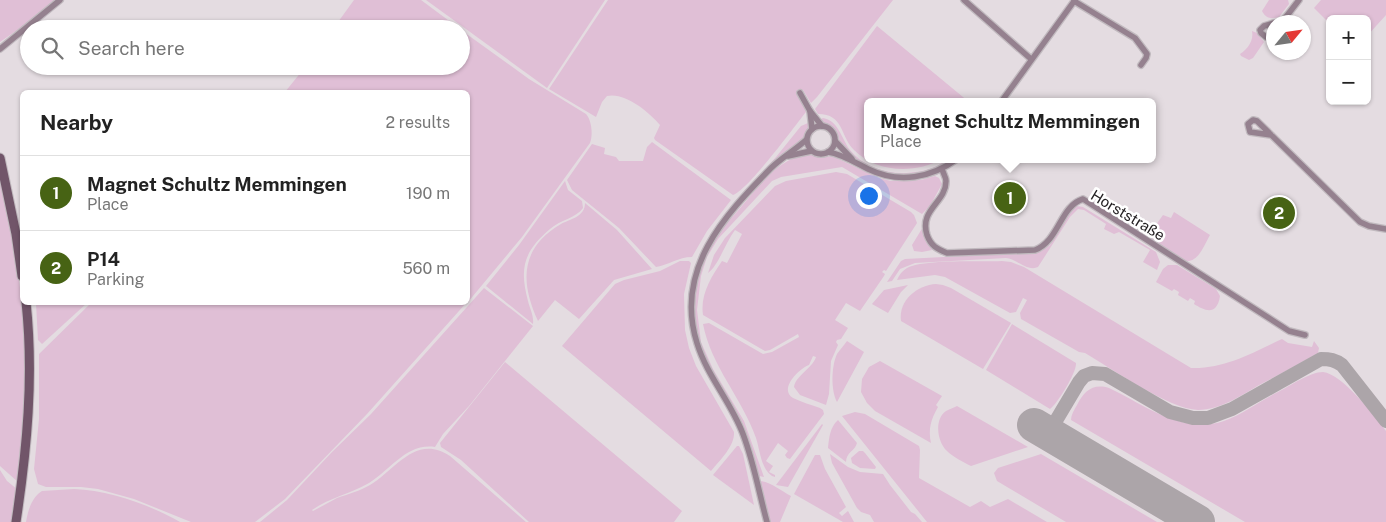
<!DOCTYPE html>
<meta charset="utf-8">
<style>
:root{--surface:#fff;--page:#f6f6f6;--text:#222;--muted:#767676;--line:#e0e0e0;--accent:#476314}
body{margin:0;font-family:"Public Sans",sans-serif;background:var(--page);color:var(--text)}
.controls{position:absolute;right:15px;top:15px;display:grid;overflow:hidden;border-radius:8px;box-shadow:0 1px 4px #0004}
.controls button{width:45px;height:45px;display:grid;place-items:center;padding:0;border:0;border-bottom:1px solid var(--line);background:var(--surface);color:var(--text);font:25px sans-serif}
.compass{position:absolute;left:1266px;top:15px;width:45px;height:45px;border-radius:50%;background:var(--surface);box-shadow:0 1px 4px #0004;rotate:61deg}
.you{position:absolute;left:868px;top:195px;width:18px;height:18px;margin:-12px;border:4px solid #fff;border-radius:50%;background:#1a73e8;box-shadow:0 0 0 8px #1a73e833}
.badge{display:grid;place-items:center;width:32px;height:32px;border-radius:50%;background:var(--accent);color:#fff;font-size:16px;font-weight:700}
.pin{position:absolute;translate:-50% -50%;border:2px solid #fff;box-shadow:0 1px 5px #0006}
.popup{position:absolute;left:864px;top:98px;width:292px;height:65px;box-sizing:border-box;display:grid;place-content:center;border-radius:8px;background:var(--surface);filter:drop-shadow(0 1px 4px #0005);font-size:16px;white-space:nowrap;color:var(--muted)}
.popup b{font-size:19px;color:var(--text)}
.popup::after{content:'';position:absolute;left:50%;top:100%;margin-left:-10px;border:10px solid transparent;border-top-color:var(--surface)}
.list{margin:0;padding:0;list-style:none}
h2{display:flex;justify-content:space-between;align-items:center;height:65px;margin:0;padding:0 20px;font-size:21px}
h2 small{font-size:16px;font-weight:400;color:var(--muted)}
.list li{display:grid;grid-template-columns:32px 1fr auto;gap:15px;align-items:center;box-sizing:border-box;height:75px;padding:0 20px;border-top:1px solid var(--line)}
.list b{display:block;font-size:19px;white-space:nowrap}
.list p{margin:0;font-size:16px;white-space:nowrap;color:var(--muted)}
.list em{font-size:16px;font-style:normal;color:var(--muted)}
.icon{flex:none;width:28px;height:28px;fill:none;stroke:currentColor;stroke-width:2;stroke-linecap:round;stroke-linejoin:round}
.map{position:relative;flex:none;width:1386px;height:522px;overflow:hidden}
.search{position:absolute;background:var(--surface);box-shadow:0 1px 4px #0004;left:20px;top:20px;width:450px;height:55px;display:flex;align-items:center;gap:12px;box-sizing:border-box;padding:0 18px;border-radius:28px;color:var(--muted);font-size:19px}
.panel{position:absolute;background:var(--surface);box-shadow:0 1px 4px #0004;left:20px;top:90px;width:450px;height:215px;border-radius:8px}
.map>svg:first-child{display:block}
.green{fill:#e0bfd6}
.lines{fill:none;stroke-linecap:round;stroke-linejoin:round}
.taxiway{stroke:#aca5a9;stroke-width:14}
.runway{stroke:#aca5a9;stroke-width:34}
.street-casing{stroke:#c1babf;stroke-width:8}
.secondary-casing{stroke:#c1babf;stroke-width:11}
.street{stroke:#95818f;stroke-width:5.5}
.secondary{stroke:#715569;stroke-width:9}
.labels{text-anchor:middle;dominant-baseline:central;stroke-width:5;stroke-linejoin:round;paint-order:stroke}
.street-label{font-size:15px;fill:#242123;stroke:#fff}
</style>
<div class="map">
<svg width="1386" height="522" viewBox="0 0 1386 522">
<rect width="100%" height="100%" fill="#e4dce1"/>
<!-- green -->
<g class="green">
<path d="M0,0H56L23,26L0,42Z"/>
<path d="M354,0H421L460,29H333Z"/>
<path d="M426,0H605L547,88Z"/>
<path d="M608,0H893L817,97L811,103L803,90L797,92L806,112C794,127 748,190 733,195L655,140L654,138L660,125C649,112 625,92 607,96L602,102L596,117L549,89Z"/>
<path d="M1269,0H1288L1289,4L1279,17C1272,19 1266,19 1262,11Z"/>
<path d="M1321,0H1386V15L1367,36V19H1330V24L1314,8Z"/>
<path d="M877,26L969,102H868V159H942C915,174 877,173 854,150C840,136 844,114 818,114L815,109Z"/>
<path d="M461,30L529,79L586,114C592,121 593,135 590,143L522,237L468,302V92H285L306,66H461Z"/>
<path d="M1252,31L1257,33L1264,42L1253,58L1249,60L1241,56L1240,54C1248,49 1254,40 1252,31Z"/>
<path d="M823,118C839,121 841,138 850,150C862,165 883,173 902,173C914,173 926,171 937,166C942,163 945,160 951,159C923,176 899,180 869,166C861,162 852,158 846,152C839,145 840,138 836,131C832,125 824,125 821,119Z"/>
<path d="M808,123L809,125L803,140L769,166L741,198H739L776,157L801,126Z"/>
<path d="M652,142L731,200L707,231L692,257C678,257 669,265 656,267L619,228L572,190L567,180L592,144L605,148L604,154L616,157L619,161H643L647,147Z"/>
<path d="M808,153L821,158L832,156L879,178L891,181L921,180L935,176L939,178L942,184L930,206L922,214L842,167L781,177L772,181L718,239L707,257L701,276L697,310L701,342L713,369L744,421L764,477L759,476C755,458 750,439 742,422C730,398 713,377 703,352C690,322 692,285 705,256C713,237 728,222 741,207C761,183 776,161 808,153Z"/>
<path d="M836,172L847,174L911,212L914,215L917,223L886,271L884,270L882,272L885,274L884,276L860,311L846,303L835,320L848,328L841,339L837,340L836,342L838,345L831,361L829,394L826,405L800,395L794,387C796,375 812,369 816,357L813,356L809,365C800,368 778,389 793,398C801,402 812,405 820,408L823,410L824,414L790,459L787,458L785,455L788,451L778,443L766,461L773,466L769,472L775,475V477L772,476C761,469 760,450 756,438C742,398 711,366 703,324L709,323L763,354L772,352L799,337L798,334L770,350L765,351L703,315C700,295 711,277 722,261L727,263L742,234L735,230C726,242 718,266 708,273L714,255L725,238L775,186L786,181Z"/>
<path d="M0,178C11,225 20,273 23,321C27,374 24,429 18,482L0,466Z"/>
<path d="M565,181L568,190L582,201L583,208C576,218 560,220 550,229C524,251 519,268 528,301C530,309 534,316 533,324L486,286L519,245Z"/>
<path d="M585,203L617,230L652,269L614,280L579,319L555,300L538,321C520,282 520,248 561,224C570,219 585,217 585,203Z"/>
<path d="M1077,206L1083,207L1156,252L1160,262L1157,270L1143,262L1150,250L1119,232L1114,234L1104,229L1106,224L1084,210L1078,209L1070,217L1038,267C1028,272 1017,259 1006,258L915,263L900,269L892,281L887,282L901,261L905,259L1040,252L1050,245L1072,209Z"/>
<path d="M1174,212L1210,235C1204,245 1199,262 1186,261L1153,240L1152,236L1153,229L1163,215L1171,218Z"/>
<path d="M923,227L927,241L932,250L922,252L914,251L912,245Z"/>
<path d="M680,261H689L691,263L684,294L685,330L689,348L696,366L734,432C735,446 720,460 711,471L562,346L615,284L624,280L660,271Z"/>
<path d="M1002,261L1011,262L1024,267L1191,368C1225,369 1252,353 1282,339L1288,343L1312,347L1314,341L1319,348L1318,353C1299,364 1280,374 1261,384C1242,395 1220,410 1198,410C1169,409 1112,369 1085,353L1079,352L1021,319L1020,313L1027,300L1023,298L1016,312L1010,313L945,277L935,275L897,280C899,275 902,271 907,268C924,259 980,262 1002,261Z"/>
<path d="M1168,265H1177L1216,289L1220,296C1217,316 1205,311 1194,304L1195,301L1190,298L1188,301L1178,295L1179,292L1174,289L1172,291L1156,282L1163,269Z"/>
<path d="M936,284L943,285L951,288L1011,323L983,369L901,321C898,300 918,285 936,284Z"/>
<path d="M908,285L901,292L888,313L872,304L884,290Z"/>
<path d="M484,288L533,326L469,406L443,434L435,447C406,443 391,470 369,483C350,494 331,497 312,510L313,511C321,507 329,502 337,498C348,494 360,491 370,485C395,470 416,433 450,456L526,522H260L287,500L332,452L371,414Z"/>
<path d="M467,302L367,414L285,499L255,522H191L134,499L98,489L81,487H46L38,484L34,469L39,419V354L91,303Z"/>
<path d="M36,303V302L87,303L42,344L38,340Z"/>
<path d="M1012,324L1076,363C1077,372 1057,404 1050,409L986,370Z"/>
<path d="M847,341L864,352L837,402C831,391 831,367 837,354C840,350 844,345 847,341Z"/>
<path d="M880,361L942,396L936,405L938,407C931,419 928,429 931,443L875,411L867,403L861,392L862,379L869,367Z"/>
<path d="M505,362L682,511L674,522H529L461,460L441,447L440,443Z"/>
<path d="M1323,372C1342,374 1374,415 1386,431V522H1245L1071,420C1071,415 1074,410 1077,405C1084,391 1093,383 1109,388C1145,405 1182,435 1224,421C1243,414 1260,401 1278,392C1290,386 1310,372 1323,372Z"/>
<path d="M957,406L1028,447L971,466C963,462 953,457 947,451C937,442 934,419 946,411C949,409 954,408 957,406Z"/>
<path d="M855,412L865,414L919,446L920,450L919,478L970,507L981,501L990,507L1008,499L1047,522H927L842,416Z"/>
<path d="M838,420L857,443C855,451 846,452 846,462L828,448C829,438 830,427 838,420Z"/>
<path d="M822,424L823,425L788,487L776,485Z"/>
<path d="M737,446H739L743,454L754,505L713,475Z"/>
<path d="M859,451H863L865,453L876,467L875,469L860,468L852,463L851,458Z"/>
<path d="M830,454L848,467L860,472L883,474L890,485L911,512L915,514L922,522H874L870,515L861,512L857,508L832,463Z"/>
<path d="M1041,454L1157,522H1066L997,481L994,473L998,468Z"/>
<path d="M815,455H820L825,469L846,507L839,513L842,516L848,511L854,522H843L794,494Z"/>
<path d="M0,470L7,481L18,490L12,522H0Z"/>
<path d="M760,481C769,481 782,491 791,496L780,522H770Z"/>
<path d="M74,489C109,490 150,505 180,522H26C28,511 31,498 42,491Z"/>
</g>
<g class="lines">
<!-- taxiway -->
<path class="taxiway" d="M1048,434L1079,382L1084,376L1092,373L1105,374L1170,412L1193,418H1208L1232,409L1321,359C1330,359 1335,360 1342,365L1386,421"/>
<!-- runway -->
<path class="runway" d="M1034,425L1198,522"/>
<defs>
<g id="street">
<path d="M964,0L1031,59"/>
<path d="M1074,1L1135,38L1147,54L1146,58L1141,65"/>
<path d="M1282,22L1299,0"/>
<path d="M1274,23L1264,26L1260,30L1261,33L1266,37L1274,34"/>
<path d="M0,49L60,0"/>
<path d="M800,93L810,111L822,126"/>
<path d="M1001,102L1075,0"/>
<path d="M810,111L812,129"/>
<circle cx="821" cy="140" r="14"/>
<path d="M1271,135L1250,132L1248,124L1253,120L1257,121L1360,222L1369,226L1386,229"/>
<path d="M835,141L852,159"/>
<path d="M828,152C842,154 856,163 868,169C899,184 931,178 957,159"/>
<path d="M788,156L811,151"/>
<path d="M942,169C943,173 946,177 946,181C946,203 919,209 927,235C931,246 937,249 947,253L1035,250C1059,241 1060,206 1083,199L1289,331L1305,335"/>
<path d="M767,522C759,493 754,463 743,434C731,402 707,376 697,343C674,270 724,216 771,168C781,158 795,150 806,140"/>
</g>
<g id="secondary">
<path d="M0,158L16,234L22,276"/>
<path d="M16,522C27,449 34,376 26,302"/>
</g>
</defs>
<!-- street casing -->
<use href="#street" class="street-casing"/>
<!-- secondary casing -->
<use href="#secondary" class="secondary-casing"/>
<!-- street -->
<use href="#street" class="street"/>
<!-- secondary -->
<use href="#secondary" class="secondary"/>
</g>
<g class="labels">
<!-- street labels -->
<g class="street-label">
<text transform="translate(1128 215) rotate(31)">Horststraße</text>
</g>
</g>
</svg>
<div class="controls">
<button>+</button>
<button>−</button>
</div>
<svg class="compass" viewBox="-18 -18 36 36"><path d="M0-13l5 13h-10z" fill="#e53935"/><path d="M0 13l5-13h-10z" fill="#767676"/></svg>
<div class="you"></div>
<div class="pin badge" style="left:1010px;top:198px">1</div>
<div class="popup"><b>Magnet Schultz Memmingen</b>Place</div>
<div class="pin badge" style="left:1279px;top:213px">2</div>
<div class="search"><svg class="icon" aria-label="search" viewBox="0 0 24 24"><circle cx="10" cy="10" r="6"/><path d="M15 15l6 6"/></svg>Search here</div>
<section class="panel">
<h2>Nearby<small>2 results</small></h2>
<ul class="list">
<li><span class="badge">1</span><div><b>Magnet Schultz Memmingen</b><p>Place</p></div><em>190 m</em></li>
<li><span class="badge">2</span><div><b>P14</b><p>Parking</p></div><em>560 m</em></li>
</ul>
</section>
</div>
